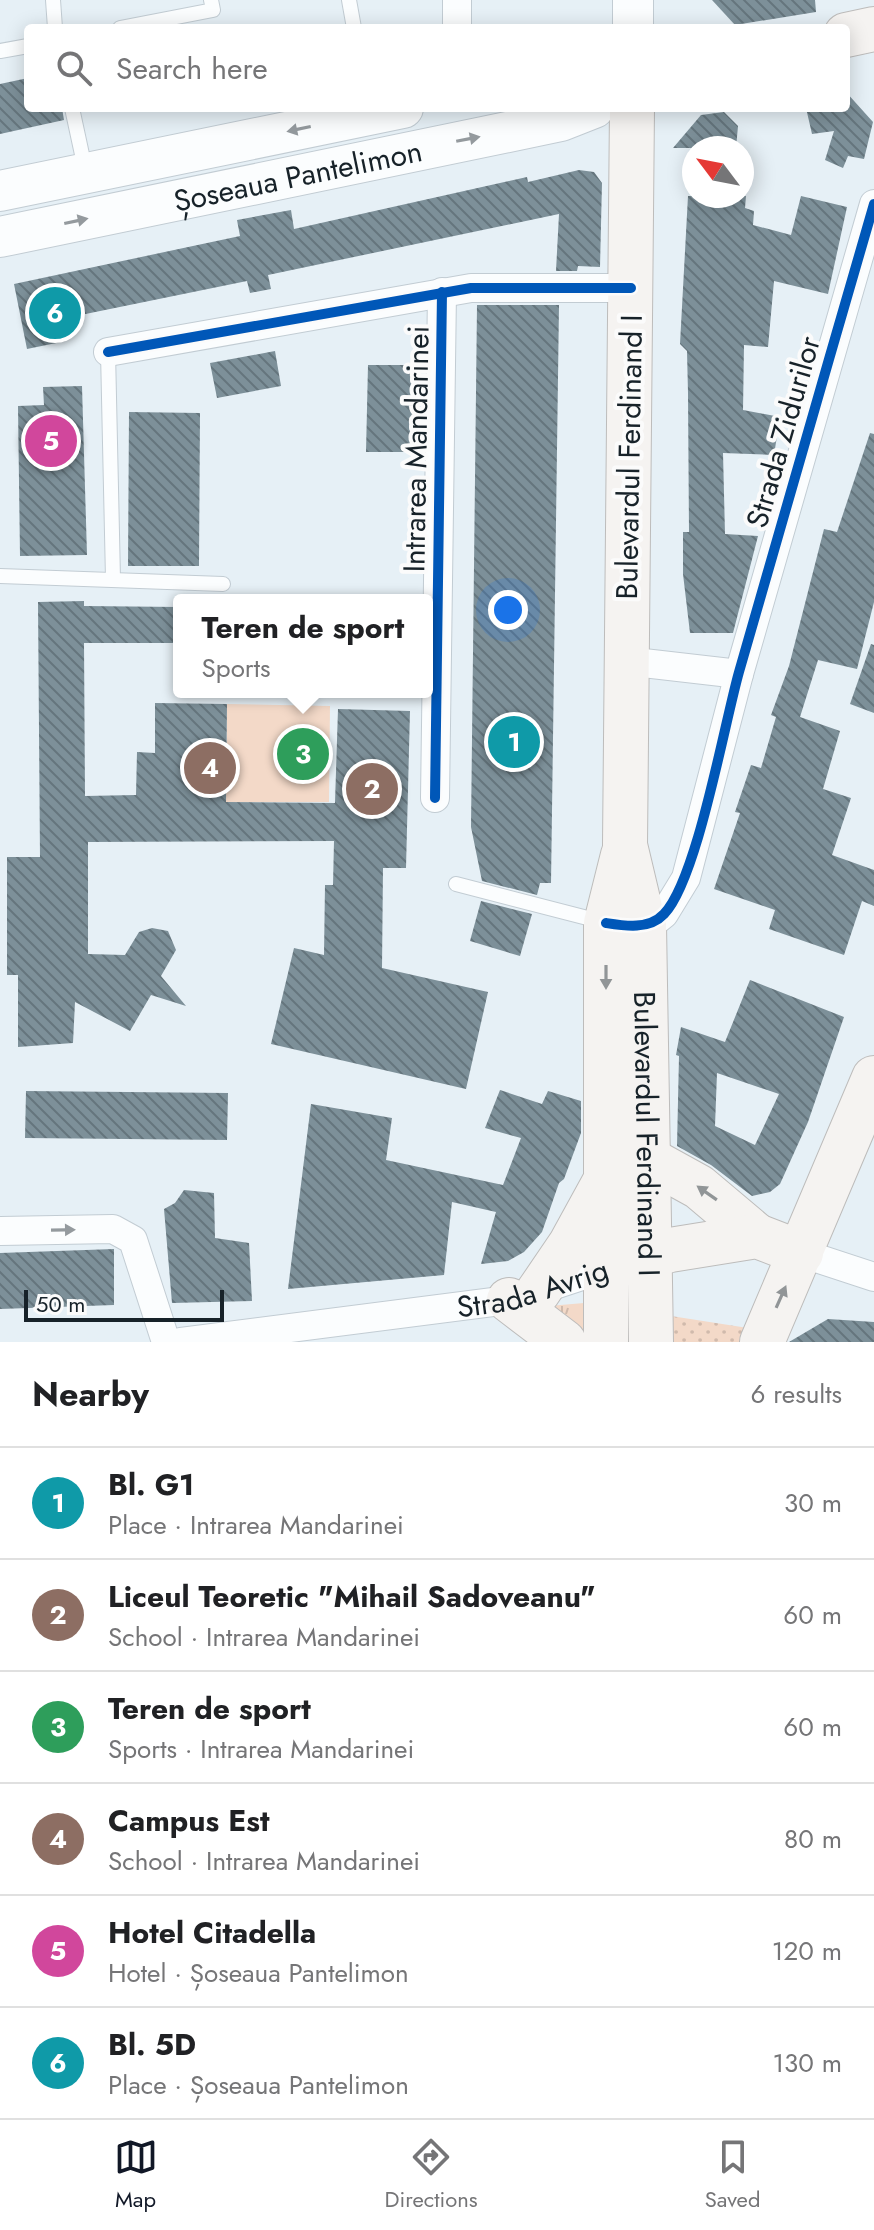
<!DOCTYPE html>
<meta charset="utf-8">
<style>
:root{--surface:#fff;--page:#f2f2f2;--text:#202124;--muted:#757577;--line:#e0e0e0;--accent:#111827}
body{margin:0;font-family:Jost,sans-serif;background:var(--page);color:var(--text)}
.compass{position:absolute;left:682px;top:136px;width:72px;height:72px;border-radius:50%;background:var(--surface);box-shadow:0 4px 20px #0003;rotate:302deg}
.scale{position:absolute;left:24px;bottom:20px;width:200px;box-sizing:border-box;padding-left:8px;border:4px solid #172229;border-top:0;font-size:22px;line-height:28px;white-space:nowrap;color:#172229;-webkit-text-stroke:6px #fbfbfb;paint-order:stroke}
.you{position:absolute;left:508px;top:610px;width:28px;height:28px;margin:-20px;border:6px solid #fff;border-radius:50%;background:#1a73e8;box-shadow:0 0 0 12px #1a73e833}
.badge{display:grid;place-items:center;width:52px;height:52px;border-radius:50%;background:var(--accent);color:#fff;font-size:26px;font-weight:700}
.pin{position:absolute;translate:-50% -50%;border:4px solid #fff;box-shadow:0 2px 8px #0006}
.popup{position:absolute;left:173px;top:594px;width:260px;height:104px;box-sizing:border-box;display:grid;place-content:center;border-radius:8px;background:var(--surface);filter:drop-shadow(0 2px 6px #0005);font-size:26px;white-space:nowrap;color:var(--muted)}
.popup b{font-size:30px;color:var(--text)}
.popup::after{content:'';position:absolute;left:50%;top:100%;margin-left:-16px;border:16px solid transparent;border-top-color:var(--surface)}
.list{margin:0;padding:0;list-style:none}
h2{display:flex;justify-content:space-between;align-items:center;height:104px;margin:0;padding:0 32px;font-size:34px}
h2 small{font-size:26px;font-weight:400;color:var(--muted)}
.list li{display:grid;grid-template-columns:52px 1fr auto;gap:24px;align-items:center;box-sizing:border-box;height:112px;padding:0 32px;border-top:2px solid var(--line)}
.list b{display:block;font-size:30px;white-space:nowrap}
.list p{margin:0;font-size:26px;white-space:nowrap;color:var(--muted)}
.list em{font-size:26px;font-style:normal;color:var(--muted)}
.icon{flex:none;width:44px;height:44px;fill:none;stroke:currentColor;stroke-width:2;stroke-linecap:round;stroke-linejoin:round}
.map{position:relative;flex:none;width:874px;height:1342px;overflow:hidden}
.search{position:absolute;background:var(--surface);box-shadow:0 4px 20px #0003;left:24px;right:24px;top:24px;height:88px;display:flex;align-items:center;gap:20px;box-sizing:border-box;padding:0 28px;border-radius:8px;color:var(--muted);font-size:30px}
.sheet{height:776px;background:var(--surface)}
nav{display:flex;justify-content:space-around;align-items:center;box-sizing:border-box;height:112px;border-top:2px solid var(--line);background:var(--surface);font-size:22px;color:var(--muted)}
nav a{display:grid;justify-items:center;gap:4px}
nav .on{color:var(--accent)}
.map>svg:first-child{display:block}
.grass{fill:url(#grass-tufts)}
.park{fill:#f3d9c8}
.garden{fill:url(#garden-dots)}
.building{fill:url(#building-back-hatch);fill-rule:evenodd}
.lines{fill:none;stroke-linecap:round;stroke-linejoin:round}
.lane-casing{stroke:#c2ccd3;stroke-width:16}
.street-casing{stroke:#c2ccd3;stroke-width:30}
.secondary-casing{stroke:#c2ccd3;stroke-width:42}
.primary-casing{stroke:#bdbcbb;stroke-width:46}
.lane{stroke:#fbfdfe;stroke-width:14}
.street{stroke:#fbfdfe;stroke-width:28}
.secondary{stroke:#fbfdfe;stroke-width:40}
.primary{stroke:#f5f3f1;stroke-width:44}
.cycleway-casing{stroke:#fbfbfb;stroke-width:15}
.cycleway{stroke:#0057b8;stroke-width:10}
.oneway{fill:#949a9e}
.oneway2{fill:#919597}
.labels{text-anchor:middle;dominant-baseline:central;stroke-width:8;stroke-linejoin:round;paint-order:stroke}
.street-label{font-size:30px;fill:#172229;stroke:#fbfbfb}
</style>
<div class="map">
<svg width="874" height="1342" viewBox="0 0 874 1342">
<defs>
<pattern id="grass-tufts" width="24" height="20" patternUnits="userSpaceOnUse" patternTransform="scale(2)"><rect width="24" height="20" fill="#f3d9c8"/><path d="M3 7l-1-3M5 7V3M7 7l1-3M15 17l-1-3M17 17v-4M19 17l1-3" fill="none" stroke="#d0baac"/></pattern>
<pattern id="garden-dots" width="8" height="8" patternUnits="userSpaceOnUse" patternTransform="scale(2)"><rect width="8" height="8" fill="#f3d9c8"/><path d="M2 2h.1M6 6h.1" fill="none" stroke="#d0baac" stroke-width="1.8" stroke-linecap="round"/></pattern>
<pattern id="building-back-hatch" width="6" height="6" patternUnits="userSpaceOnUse" patternTransform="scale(2)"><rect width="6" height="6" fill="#7d9099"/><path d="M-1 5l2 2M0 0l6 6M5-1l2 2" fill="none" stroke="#65757d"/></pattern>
</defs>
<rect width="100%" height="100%" fill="#e6f0f6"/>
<!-- grass -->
<path class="grass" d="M584,1303L583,1342L537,1307Z"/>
<!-- park -->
<path class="park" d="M227,704L330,706L329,802H226Z"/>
<!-- garden -->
<path class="garden" d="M671,1316L748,1328L742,1342H671Z"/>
<!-- building -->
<g class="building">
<path d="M712,0H815L816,12L735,25Z"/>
<path d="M28,78V108H62L64,120L0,134V84Z"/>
<path d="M846,92L873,122L864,159L848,156L843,168L825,160L834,131L812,134L806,108H846Z"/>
<path d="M724,112L738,126L736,148H673L701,115Z"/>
<path d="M579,170L594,172L602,183L600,267L578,266L577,271H556L559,214L268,275L271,289L250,293L247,281L61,319L66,341L27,349L14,284L240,236L237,220L291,210L294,229L527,177L528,182Z"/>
<path d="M688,196H746L745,208L754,211L753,225L791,235L801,196L847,207L828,294L774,281L768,347L744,345L743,410L780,417L774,455L723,453L725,534L758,536L733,633H690L683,574V532H689L688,393L687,351L680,344Z"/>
<path d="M477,305H559L551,883H540L537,895L482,881L471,827Z"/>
<path d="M275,351L281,386L217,398L210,363Z"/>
<path d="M368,365H420L416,452H366Z"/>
<path d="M82,386L87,555L20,556L18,406L44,405L43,387Z"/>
<path d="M129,412L200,413L199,566H128Z"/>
<path d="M870,433L874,434V602L857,669L818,660L800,717L840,731L823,789L851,798L832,855L874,870V906L862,901L844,955L769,929L775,910L714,889L740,813L735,812L751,765L761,768L776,717L771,715L789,666L824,529L837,532Z"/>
<path d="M84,601V606L179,607V643H84L85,796L136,795L137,752L155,753V703L227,704L226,802L335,803L338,709L410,711L406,868H383L382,968L488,992L466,1089L271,1044L294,948L324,955L325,885H333L334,841L88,842V954L125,955L139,932L152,928L168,931L176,950L161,976L186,1006L151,995L130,1031L75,1002L73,1043L18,1047V975H7V857H40L38,602Z"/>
<path d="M871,644L874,645V713L850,704Z"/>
<path d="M481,901L532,914L520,956L470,941Z"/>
<path d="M750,980L844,1017L808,1122L780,1184L770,1192L752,1196L711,1165L677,1146L679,1056L676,1055L681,1027L725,1042ZM717,1073L779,1094L755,1145L715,1126Z"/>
<path d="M500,1090L542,1104L548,1091L581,1101V1133L564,1179L559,1183L542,1232L524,1252L508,1261L481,1264L496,1212L452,1202L444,1275L288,1289L311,1104L392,1118L386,1160L503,1185L521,1138L485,1128Z"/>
<path d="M26,1091L228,1093L227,1140L25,1138Z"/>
<path d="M184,1190L214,1193L215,1238L249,1243L252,1301L172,1303L164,1209L175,1203Z"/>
<path d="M114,1249V1305L0,1309V1253Z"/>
<path d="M828,1319L874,1322V1342H789Z"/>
</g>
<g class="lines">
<defs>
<g id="lane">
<path d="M53,0L55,28"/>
<path d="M349,0L354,28"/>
<path d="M120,28L213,10L211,0"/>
<path d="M0,51L28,46"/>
<path d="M72,108L86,173"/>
<path d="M108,352L113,579"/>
<path d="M0,576L223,584"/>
<path d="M456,884L603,922"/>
</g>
<g id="street">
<path d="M457,0V28"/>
<path d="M108,352L471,288H631"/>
<path d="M626,661L739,674"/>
<path d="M435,798L442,292"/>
<path d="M631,925L654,922L664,914L686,878L739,674L874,204"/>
<path d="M0,1231L113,1229L133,1240L166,1342"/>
<path d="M801,1253L874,1277"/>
<path id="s1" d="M181,1342L509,1300L606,1268"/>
</g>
<g id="secondary">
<path d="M633,28V0"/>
<path d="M0,191L403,108"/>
<path id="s2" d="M0,237L561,121L594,108"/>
</g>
<g id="primary">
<path d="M846,35L874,29"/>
<path id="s3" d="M632,108L625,845L644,925L651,1342"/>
<path d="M650,1160L699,1187L757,1236"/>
<path d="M621,1264L670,1250L757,1236L801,1253"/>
<path d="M538,1292L570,1245L604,1183"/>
<path d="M509,1300L564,1342"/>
<path d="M606,1342V923L623,855"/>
<path d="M762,1342L874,1078"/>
</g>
</defs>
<!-- lane casing -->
<use href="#lane" class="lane-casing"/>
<!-- street casing -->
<use href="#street" class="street-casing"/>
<!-- secondary casing -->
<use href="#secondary" class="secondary-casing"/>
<!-- primary casing -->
<use href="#primary" class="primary-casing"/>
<!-- lane -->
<use href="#lane" class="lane"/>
<!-- street -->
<use href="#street" class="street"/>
<!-- secondary -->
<use href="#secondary" class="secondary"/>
<!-- primary -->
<use href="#primary" class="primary"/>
<defs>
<g id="cycleway">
<path d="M108,352L471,288H631"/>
<path d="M435,798L442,292"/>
<path d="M606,923C625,926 649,930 664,914C697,880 724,725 739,672C783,516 829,360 874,204"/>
</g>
</defs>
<!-- cycleway casing -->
<use href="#cycleway" class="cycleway-casing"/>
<!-- cycleway -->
<use href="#cycleway" class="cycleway"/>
</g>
<!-- one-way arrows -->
<defs><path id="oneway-solid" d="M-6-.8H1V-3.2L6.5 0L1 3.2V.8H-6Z" transform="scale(2)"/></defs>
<g class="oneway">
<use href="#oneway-solid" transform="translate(299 129) rotate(168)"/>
<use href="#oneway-solid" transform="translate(468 139) rotate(-11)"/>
<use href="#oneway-solid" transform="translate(76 221) rotate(-12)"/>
<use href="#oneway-solid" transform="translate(63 1230) rotate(-1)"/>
</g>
<g class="oneway2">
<use href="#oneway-solid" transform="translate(606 977) rotate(90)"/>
<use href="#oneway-solid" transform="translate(707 1193) rotate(-145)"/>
<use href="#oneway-solid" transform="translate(781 1297) rotate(-66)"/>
</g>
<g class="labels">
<!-- street labels -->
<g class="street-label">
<text stroke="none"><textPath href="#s2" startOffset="304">Șoseaua Pantelimon</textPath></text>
<text transform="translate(783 432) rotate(-74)">Strada Zidurilor</text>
<text transform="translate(416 449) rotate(-89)">Intrarea Mandarinei</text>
<text transform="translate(629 457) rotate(-89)">Bulevardul Ferdinand I</text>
<text stroke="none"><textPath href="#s3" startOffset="1028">Bulevardul Ferdinand I</textPath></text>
<text stroke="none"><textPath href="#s1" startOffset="356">Strada Avrig</textPath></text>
</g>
</g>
</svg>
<svg class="compass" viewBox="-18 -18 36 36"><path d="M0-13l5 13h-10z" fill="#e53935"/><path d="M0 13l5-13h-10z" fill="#757577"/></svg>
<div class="scale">50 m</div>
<div class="you"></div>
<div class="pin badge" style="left:514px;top:742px;background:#0f9aa8">1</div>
<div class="pin badge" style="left:372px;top:789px;background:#8d6e63">2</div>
<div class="pin badge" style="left:303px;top:754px;background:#2e9e5b">3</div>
<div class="popup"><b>Teren de sport</b>Sports</div>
<div class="pin badge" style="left:210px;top:768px;background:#8d6e63">4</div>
<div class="pin badge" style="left:51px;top:441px;background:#d1479c">5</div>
<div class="pin badge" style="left:55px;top:313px;background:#0f9aa8">6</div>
<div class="search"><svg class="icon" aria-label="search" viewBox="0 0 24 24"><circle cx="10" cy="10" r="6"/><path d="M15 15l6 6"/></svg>Search here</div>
</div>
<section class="sheet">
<h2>Nearby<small>6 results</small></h2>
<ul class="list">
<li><span class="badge" style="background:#0f9aa8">1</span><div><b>Bl. G1</b><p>Place · Intrarea Mandarinei</p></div><em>30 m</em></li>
<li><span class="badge" style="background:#8d6e63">2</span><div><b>Liceul Teoretic &quot;Mihail Sadoveanu&quot;</b><p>School · Intrarea Mandarinei</p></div><em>60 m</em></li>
<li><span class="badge" style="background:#2e9e5b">3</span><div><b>Teren de sport</b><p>Sports · Intrarea Mandarinei</p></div><em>60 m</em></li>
<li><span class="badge" style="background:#8d6e63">4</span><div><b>Campus Est</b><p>School · Intrarea Mandarinei</p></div><em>80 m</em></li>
<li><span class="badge" style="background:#d1479c">5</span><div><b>Hotel Citadella</b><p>Hotel · Șoseaua Pantelimon</p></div><em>120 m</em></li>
<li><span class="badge" style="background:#0f9aa8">6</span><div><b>Bl. 5D</b><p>Place · Șoseaua Pantelimon</p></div><em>130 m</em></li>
</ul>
</section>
<nav>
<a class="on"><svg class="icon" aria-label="map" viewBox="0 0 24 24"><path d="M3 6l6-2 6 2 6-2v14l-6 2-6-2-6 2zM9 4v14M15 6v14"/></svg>Map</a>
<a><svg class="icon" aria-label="directions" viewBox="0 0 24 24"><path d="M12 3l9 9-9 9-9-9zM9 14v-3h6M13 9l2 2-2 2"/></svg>Directions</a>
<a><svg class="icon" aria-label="saved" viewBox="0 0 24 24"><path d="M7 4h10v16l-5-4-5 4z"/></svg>Saved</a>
</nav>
